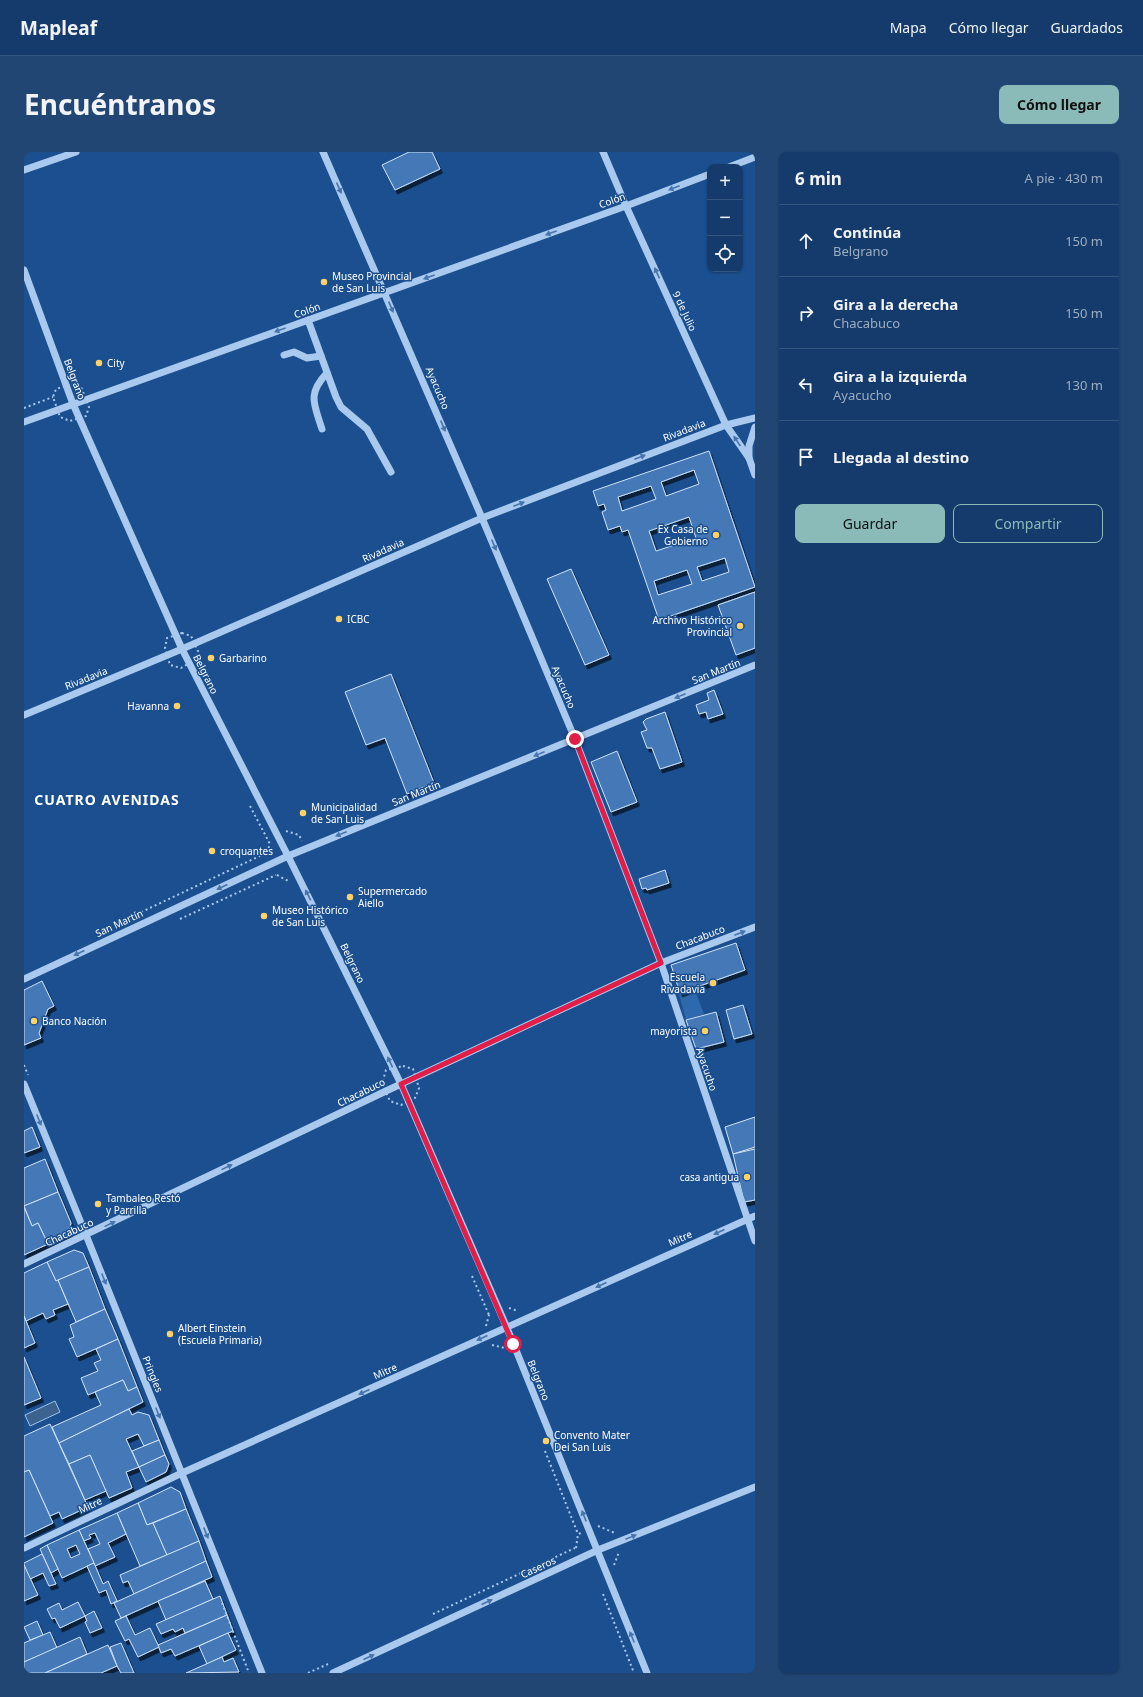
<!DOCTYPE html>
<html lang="es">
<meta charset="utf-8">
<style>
:root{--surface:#143b6b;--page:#214673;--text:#f1f3f6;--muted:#9dadc1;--line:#33557e;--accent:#8bbbb9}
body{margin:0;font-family:"Noto Sans",sans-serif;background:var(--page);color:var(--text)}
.controls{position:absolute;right:12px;top:12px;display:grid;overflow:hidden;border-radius:8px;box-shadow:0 1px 3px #0004}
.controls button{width:36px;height:36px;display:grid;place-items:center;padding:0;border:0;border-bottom:1px solid var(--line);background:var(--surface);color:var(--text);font:20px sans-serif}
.stop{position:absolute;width:12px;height:12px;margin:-9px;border:3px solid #e11d48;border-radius:50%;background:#fff}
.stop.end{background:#e11d48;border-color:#fff;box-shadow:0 1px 4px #0008}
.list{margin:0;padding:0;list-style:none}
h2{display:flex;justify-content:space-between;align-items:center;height:52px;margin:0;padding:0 16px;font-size:17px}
h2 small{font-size:13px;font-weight:400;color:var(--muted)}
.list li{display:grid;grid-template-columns:26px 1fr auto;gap:12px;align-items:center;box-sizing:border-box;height:72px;padding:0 16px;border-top:1px solid var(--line)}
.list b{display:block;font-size:15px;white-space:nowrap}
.list p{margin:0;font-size:13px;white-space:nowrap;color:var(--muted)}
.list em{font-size:13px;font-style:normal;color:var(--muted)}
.actions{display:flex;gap:8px;padding:12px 16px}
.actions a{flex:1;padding:9px 0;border:1px solid var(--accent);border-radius:8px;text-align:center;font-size:14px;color:var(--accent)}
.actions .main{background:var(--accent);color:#111}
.icon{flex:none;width:22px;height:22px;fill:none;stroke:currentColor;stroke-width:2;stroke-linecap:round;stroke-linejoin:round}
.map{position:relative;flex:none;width:731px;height:1521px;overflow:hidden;border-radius:8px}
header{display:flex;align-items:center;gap:24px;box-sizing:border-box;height:56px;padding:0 20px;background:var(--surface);border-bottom:1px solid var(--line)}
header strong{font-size:19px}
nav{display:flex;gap:22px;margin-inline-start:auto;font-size:14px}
.intro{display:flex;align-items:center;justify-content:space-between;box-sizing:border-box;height:96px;padding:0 24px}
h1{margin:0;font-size:28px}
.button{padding:10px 18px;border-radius:8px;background:var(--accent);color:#111;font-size:14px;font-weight:700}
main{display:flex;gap:24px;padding:0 24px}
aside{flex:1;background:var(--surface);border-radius:8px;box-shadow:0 1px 3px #0004}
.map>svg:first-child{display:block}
.green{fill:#2e69ad}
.water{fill:#3c6290;stroke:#9cc4f0}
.building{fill:#4478b7;stroke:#cfe3fa;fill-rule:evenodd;filter:url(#shadow)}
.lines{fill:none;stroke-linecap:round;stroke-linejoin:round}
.path{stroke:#a9c9ee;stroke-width:2;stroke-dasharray:2 3;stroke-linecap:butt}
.minor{stroke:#a9c9ee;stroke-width:7}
.oneway{fill:#4674ac}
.route{stroke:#e11d48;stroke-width:5}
.poi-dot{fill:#ffd166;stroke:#1b4f8f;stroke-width:1.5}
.labels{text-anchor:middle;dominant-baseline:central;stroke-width:3;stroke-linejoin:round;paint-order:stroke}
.street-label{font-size:10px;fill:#fff;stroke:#1b4f8f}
.poi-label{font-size:10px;fill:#fff;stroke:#1b4f8f;text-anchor:start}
.district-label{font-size:14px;font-weight:bold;letter-spacing:1px;fill:#fff;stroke:#1b4f8f}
</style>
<header>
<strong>Mapleaf</strong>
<nav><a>Mapa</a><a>Cómo llegar</a><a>Guardados</a></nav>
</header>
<div class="intro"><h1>Encuéntranos</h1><a class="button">Cómo llegar</a></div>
<main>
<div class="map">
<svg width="731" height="1521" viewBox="0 0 731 1521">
<defs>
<filter id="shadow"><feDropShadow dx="2.5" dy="4" stdDeviation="0" flood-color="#0009"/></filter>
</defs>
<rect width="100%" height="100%" fill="#1b4f8f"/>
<!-- green -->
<path class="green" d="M670,836L680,862L662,868L655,842Z"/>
<!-- water -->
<path class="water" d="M31,1249L36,1260L6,1274L1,1263Z"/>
<!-- building -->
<g class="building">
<path d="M385,0H408L416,17L371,38L358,13Z"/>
<path d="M685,299L731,435L635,468L604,378L598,380L596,374L584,378L578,360L582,358L580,352L574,354L569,339ZM670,318L675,332L642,344L637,330ZM627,334L632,347L598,359L594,345ZM665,365L672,386L632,399L625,379ZM701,406L705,420L678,429L673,415ZM663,418L668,432L634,443L630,429Z"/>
<path d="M547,417L585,503L561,513L523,427Z"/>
<path d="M731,440V496L712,503L694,453Z"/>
<path d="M367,522L410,631L383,642L361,586L342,593L321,540Z"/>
<path d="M690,538L699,562L684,567L682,560L675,562L672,553L685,548L683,541Z"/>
<path d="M641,560L658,610L636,617L628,596H623L617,580L623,578L619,570L622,567Z"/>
<path d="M593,599L613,650L587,660L567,610Z"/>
<path d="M641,718L645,731L623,738L622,736L618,737L615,727Z"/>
<path d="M712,791L721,818L656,841L647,813Z"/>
<path d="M18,829L30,854L24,857L15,881L17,886L0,893V838Z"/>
<path d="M719,853L728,882L710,887L702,858Z"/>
<path d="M692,860L700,890L672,897L662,868Z"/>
<path d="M731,965V995L709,1002L701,975Z"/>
<path d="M8,975L16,995L0,1001V979Z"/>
<path d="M731,997V1048L720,1050L709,1002Z"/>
<path d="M21,1007L34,1040L0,1054V1016Z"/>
<path d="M34,1040L47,1071L44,1083L24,1092L14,1071L8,1074L0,1054Z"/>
<path d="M0,1055L8,1074L14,1071L24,1092L0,1103Z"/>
<path d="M50,1098L59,1101L65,1115L32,1129L23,1110Z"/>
<path d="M23,1110L32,1129L34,1128L44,1152L29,1158L31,1163L22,1167L19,1161L2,1169L0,1164V1121Z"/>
<path d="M65,1115L81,1157L52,1170L34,1128Z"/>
<path d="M81,1157L94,1187L53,1205L45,1187L50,1185L46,1173Z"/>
<path d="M0,1164L11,1191L0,1196Z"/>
<path d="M94,1187L113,1235L104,1239L99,1228L64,1243L57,1226L74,1219L70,1211L77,1208L72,1197Z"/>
<path d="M0,1205L17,1246L0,1253Z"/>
<path d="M99,1228L104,1239L113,1235L119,1250L35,1291L28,1275L77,1253L71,1240Z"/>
<path d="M105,1257L108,1263L114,1260L125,1263L135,1288L120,1294L114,1282L102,1287L115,1315L102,1320L108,1336L85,1346L66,1303L45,1312L35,1291Z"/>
<path d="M26,1272L64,1355L38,1367L35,1360L26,1364L5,1318L0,1320V1284Z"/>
<path d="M135,1288L141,1303L115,1315L108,1299Z"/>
<path d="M66,1303L82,1339L61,1348L45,1312Z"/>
<path d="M141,1303L145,1312L142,1320L122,1330L115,1315Z"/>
<path d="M5,1318L29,1371L0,1385V1320Z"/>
<path d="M147,1335L156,1340L162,1357L123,1373L114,1351Z"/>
<path d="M114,1351L123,1373L129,1371L143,1403L116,1414L93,1361Z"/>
<path d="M162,1357L175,1389L143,1403L129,1371Z"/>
<path d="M93,1361L102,1382L84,1391L91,1405L71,1414L64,1397L76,1392L71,1381L65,1383L67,1386L60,1389L55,1378Z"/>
<path d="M55,1378L70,1411L38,1426L23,1393ZM52,1393L56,1402L47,1406L43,1397Z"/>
<path d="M175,1389L182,1409L110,1442L104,1429L99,1431L96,1423Z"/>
<path d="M23,1393L34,1417L27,1421L16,1397Z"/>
<path d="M18,1402L32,1432L25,1434L19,1421L6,1427L0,1413V1411Z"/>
<path d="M182,1409L188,1425L97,1466L90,1451Z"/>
<path d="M70,1411L79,1432L84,1429L93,1449L87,1452L82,1438L75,1441L63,1414Z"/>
<path d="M0,1413L14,1443L0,1449Z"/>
<path d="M181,1429L189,1447L142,1468L134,1449Z"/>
<path d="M196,1444L203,1463L161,1481L159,1476L151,1480L149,1477L137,1482L132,1472Z"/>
<path d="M54,1450L61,1464L36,1476L31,1466L28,1467L23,1457L35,1451L38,1458Z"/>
<path d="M70,1459L78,1476L66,1481L61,1470L63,1469L61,1464Z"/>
<path d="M203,1463L209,1479L151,1504L147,1497L137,1501L134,1493Z"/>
<path d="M102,1464L111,1483L126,1476L135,1495L114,1505L105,1487L101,1489L91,1469Z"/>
<path d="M13,1469L19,1483L6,1488L0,1475Z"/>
<path d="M26,1480L33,1496L0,1510V1491Z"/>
<path d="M204,1481L212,1498L183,1512L175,1494Z"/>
<path d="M56,1485L63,1502L21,1521H0V1510Z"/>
<path d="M97,1491L110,1521H97L93,1514L86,1495Z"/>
<path d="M84,1493L93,1514L77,1521H21Z"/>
<path d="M198,1505L200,1510L209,1506L215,1520L162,1521Z"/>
</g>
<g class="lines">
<!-- path -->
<g class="path">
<path d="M48,232L57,235L65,255L62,264L46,269L36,265L29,245L32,237Z"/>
<path d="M0,256L29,245"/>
<path d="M158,481L167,484L174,499L171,508L157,516L146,513L141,496L143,486Z"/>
<path d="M226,654L246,692"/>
<path d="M262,679L275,683L278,689"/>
<path d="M243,701L246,692"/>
<path d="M253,723L266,730"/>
<path d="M156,767L252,723"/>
<path d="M90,773L242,701"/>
<path d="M0,913L4,923"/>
<path d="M379,914L389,917L395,936L391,946L377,953L366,949L358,932L362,918Z"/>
<path d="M44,1081L47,1072"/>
<path d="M448,1124L465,1163"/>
<path d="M485,1156L494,1159"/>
<path d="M462,1174L465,1163L467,1162"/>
<path d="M468,1193L481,1196"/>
<path d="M521,1299L554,1382"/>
<path d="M574,1374L591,1381"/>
<path d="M552,1396L554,1382L557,1381"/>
<path d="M590,1413L595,1400"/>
<path d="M579,1442L610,1521"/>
<path d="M198,1451L225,1521"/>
<path d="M409,1462L551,1396"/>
<path d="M284,1521L304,1512"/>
</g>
<!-- minor -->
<g class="minor">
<path d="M299,0L458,366L551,587L637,811L731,1089"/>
<path d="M579,0L602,54L702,273L725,306L731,323"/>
<path d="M705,15L731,5"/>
<path d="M0,18L52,0"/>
<path d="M0,118L49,252L158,497L264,704L377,932L483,1176L623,1521"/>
<path d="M284,168L312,245L317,255L343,277L367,320"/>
<path d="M260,203L270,200L283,206L297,204"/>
<path d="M0,270L602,54L686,22"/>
<path d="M298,277C290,252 283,242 303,221"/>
<path d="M725,306V294L731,275"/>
<path d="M0,563L158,497L458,366L702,273L731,266"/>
<path d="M0,827L264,704L731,513"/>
<path d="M0,932L62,1083L238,1521"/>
<path d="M0,1112L362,939L637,811L731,775"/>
<path d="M0,1396L158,1321L731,1064"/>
<path d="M309,1521L574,1398L731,1335"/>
</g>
</g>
<!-- one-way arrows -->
<defs><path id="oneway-solid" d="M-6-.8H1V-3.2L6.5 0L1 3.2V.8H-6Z"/></defs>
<g class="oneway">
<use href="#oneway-solid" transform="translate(315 36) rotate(66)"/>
<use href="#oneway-solid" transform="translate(650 36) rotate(159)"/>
<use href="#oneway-solid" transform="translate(527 81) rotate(160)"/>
<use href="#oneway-solid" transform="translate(633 121) rotate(-115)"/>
<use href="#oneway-solid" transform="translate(405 125) rotate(160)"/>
<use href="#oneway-solid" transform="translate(367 155) rotate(67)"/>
<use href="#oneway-solid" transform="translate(256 178) rotate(160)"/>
<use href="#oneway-solid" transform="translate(419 274) rotate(67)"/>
<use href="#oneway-solid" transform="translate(713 289) rotate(-124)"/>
<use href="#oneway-solid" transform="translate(616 305) rotate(-21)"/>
<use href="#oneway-solid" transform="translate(495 352) rotate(-21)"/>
<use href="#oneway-solid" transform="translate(470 393) rotate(67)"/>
<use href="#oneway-solid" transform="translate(656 544) rotate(158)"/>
<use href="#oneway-solid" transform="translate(515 602) rotate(158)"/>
<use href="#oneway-solid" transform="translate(317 682) rotate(158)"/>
<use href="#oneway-solid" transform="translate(198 735) rotate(155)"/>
<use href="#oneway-solid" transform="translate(284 743) rotate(-116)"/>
<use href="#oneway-solid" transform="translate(716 781) rotate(-21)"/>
<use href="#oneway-solid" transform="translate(55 801) rotate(155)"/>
<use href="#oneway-solid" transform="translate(366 910) rotate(-116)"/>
<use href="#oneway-solid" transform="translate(15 968) rotate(68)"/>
<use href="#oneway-solid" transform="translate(203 1015) rotate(-26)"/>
<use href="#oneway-solid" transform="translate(86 1072) rotate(-26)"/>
<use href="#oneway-solid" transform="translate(695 1080) rotate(156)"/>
<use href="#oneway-solid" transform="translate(80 1127) rotate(68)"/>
<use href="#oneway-solid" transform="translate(577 1133) rotate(156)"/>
<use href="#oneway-solid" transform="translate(458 1186) rotate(156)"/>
<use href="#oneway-solid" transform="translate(340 1240) rotate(156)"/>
<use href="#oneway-solid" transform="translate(134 1261) rotate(68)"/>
<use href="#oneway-solid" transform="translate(560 1364) rotate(-112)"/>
<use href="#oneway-solid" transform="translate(182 1381) rotate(68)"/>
<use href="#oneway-solid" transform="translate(607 1385) rotate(-22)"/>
<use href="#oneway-solid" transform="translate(463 1450) rotate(-25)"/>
<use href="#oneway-solid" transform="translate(608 1485) rotate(-112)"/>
<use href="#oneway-solid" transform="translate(345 1505) rotate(-25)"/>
</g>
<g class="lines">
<!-- route -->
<path class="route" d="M489,1192L377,932L637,811L551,587"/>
</g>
<!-- markers -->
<g class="poi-dot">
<circle cx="300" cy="130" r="4"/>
<circle cx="75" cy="211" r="4"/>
<circle cx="692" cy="383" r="4"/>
<circle cx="315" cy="467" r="4"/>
<circle cx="716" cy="474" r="4"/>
<circle cx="187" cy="506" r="4"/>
<circle cx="153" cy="554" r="4"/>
<circle cx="279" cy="661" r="4"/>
<circle cx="188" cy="699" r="4"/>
<circle cx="326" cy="745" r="4"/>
<circle cx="240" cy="764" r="4"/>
<circle cx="689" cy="831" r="4"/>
<circle cx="10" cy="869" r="4"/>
<circle cx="681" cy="879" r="4"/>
<circle cx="723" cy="1025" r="4"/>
<circle cx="74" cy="1052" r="4"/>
<circle cx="146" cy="1182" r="4"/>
<circle cx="522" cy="1289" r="4"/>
</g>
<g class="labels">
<!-- street labels -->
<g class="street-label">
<text transform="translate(588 48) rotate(-20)">Colón</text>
<text transform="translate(283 158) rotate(-20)">Colón</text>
<text transform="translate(661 159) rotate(65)">9 de Julio</text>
<text transform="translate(51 227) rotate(69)">Belgrano</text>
<text transform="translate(414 236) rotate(67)">Ayacucho</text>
<text transform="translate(660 278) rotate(-21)">Rivadavia</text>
<text transform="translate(359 398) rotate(-24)">Rivadavia</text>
<text transform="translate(692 519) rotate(-22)">San Martín</text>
<text transform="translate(182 522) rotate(63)">Belgrano</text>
<text transform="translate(62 526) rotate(-22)">Rivadavia</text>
<text transform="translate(540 535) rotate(67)">Ayacucho</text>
<text transform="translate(392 641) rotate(-22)">San Martín</text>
<text transform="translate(95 771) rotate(-25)">San Martín</text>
<text transform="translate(676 785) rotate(-21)">Chacabuco</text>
<text transform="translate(329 811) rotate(64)">Belgrano</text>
<text transform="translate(683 917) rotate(71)">Ayacucho</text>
<text transform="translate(337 940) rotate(-26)">Chacabuco</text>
<text transform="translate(45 1080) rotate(-25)">Chacabuco</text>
<text transform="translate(656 1086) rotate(-24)">Mitre</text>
<text transform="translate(361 1219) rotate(-24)">Mitre</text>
<text transform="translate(129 1222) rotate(68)">Pringles</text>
<text transform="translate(515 1228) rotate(68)">Belgrano</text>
<text transform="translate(66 1353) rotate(-25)">Mitre</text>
<text transform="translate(514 1415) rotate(-25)">Caseros</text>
</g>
<!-- poi labels -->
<g class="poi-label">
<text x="308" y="124">Museo Provincial<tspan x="308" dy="12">de San Luis</tspan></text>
<text x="83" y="211">City</text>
<text x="684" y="377" text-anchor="end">Ex Casa de<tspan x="684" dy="12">Gobierno</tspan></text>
<text x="323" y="467">ICBC</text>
<text x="708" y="468" text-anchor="end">Archivo Histórico<tspan x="708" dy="12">Provincial</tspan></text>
<text x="195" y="506">Garbarino</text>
<text x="145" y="554" text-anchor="end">Havanna</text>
<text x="287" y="655">Municipalidad<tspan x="287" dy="12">de San Luis</tspan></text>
<text x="196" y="699">croquantes</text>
<text x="334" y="739">Supermercado<tspan x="334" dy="12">Aiello</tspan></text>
<text x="248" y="758">Museo Histórico<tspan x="248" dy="12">de San Luis</tspan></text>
<text x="681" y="825" text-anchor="end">Escuela<tspan x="681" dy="12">Rivadavia</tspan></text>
<text x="18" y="869">Banco Nación</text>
<text x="673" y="879" text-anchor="end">mayorista</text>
<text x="715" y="1025" text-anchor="end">casa antigua</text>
<text x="82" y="1046">Tambaleo Restó<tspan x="82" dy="12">y Parrilla</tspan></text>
<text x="154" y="1176">Albert Einstein<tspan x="154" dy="12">(Escuela Primaria)</tspan></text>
<text x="530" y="1283">Convento Mater<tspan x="530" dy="12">Dei San Luis</tspan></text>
</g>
<!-- district labels -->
<g class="district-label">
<text x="83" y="647">CUATRO AVENIDAS</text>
</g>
</g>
</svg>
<div class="controls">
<button>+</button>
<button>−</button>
<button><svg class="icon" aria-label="locate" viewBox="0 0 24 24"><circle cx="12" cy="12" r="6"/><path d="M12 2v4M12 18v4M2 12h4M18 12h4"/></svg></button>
</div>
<div class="stop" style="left:489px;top:1192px"></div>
<div class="stop end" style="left:551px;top:587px"></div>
</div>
<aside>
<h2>6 min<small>A pie · 430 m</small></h2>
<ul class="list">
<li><svg class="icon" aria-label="ahead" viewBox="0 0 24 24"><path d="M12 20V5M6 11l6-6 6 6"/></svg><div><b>Continúa</b><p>Belgrano</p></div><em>150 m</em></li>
<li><svg class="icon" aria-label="right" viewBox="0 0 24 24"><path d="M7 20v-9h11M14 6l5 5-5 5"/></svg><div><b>Gira a la derecha</b><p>Chacabuco</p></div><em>150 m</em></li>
<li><svg class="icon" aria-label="left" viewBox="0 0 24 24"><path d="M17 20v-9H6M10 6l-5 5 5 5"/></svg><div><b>Gira a la izquierda</b><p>Ayacucho</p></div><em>130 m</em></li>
<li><svg class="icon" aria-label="arrive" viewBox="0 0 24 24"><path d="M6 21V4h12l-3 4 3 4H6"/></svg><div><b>Llegada al destino</b></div></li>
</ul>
<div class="actions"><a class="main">Guardar</a><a>Compartir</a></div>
</aside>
</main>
